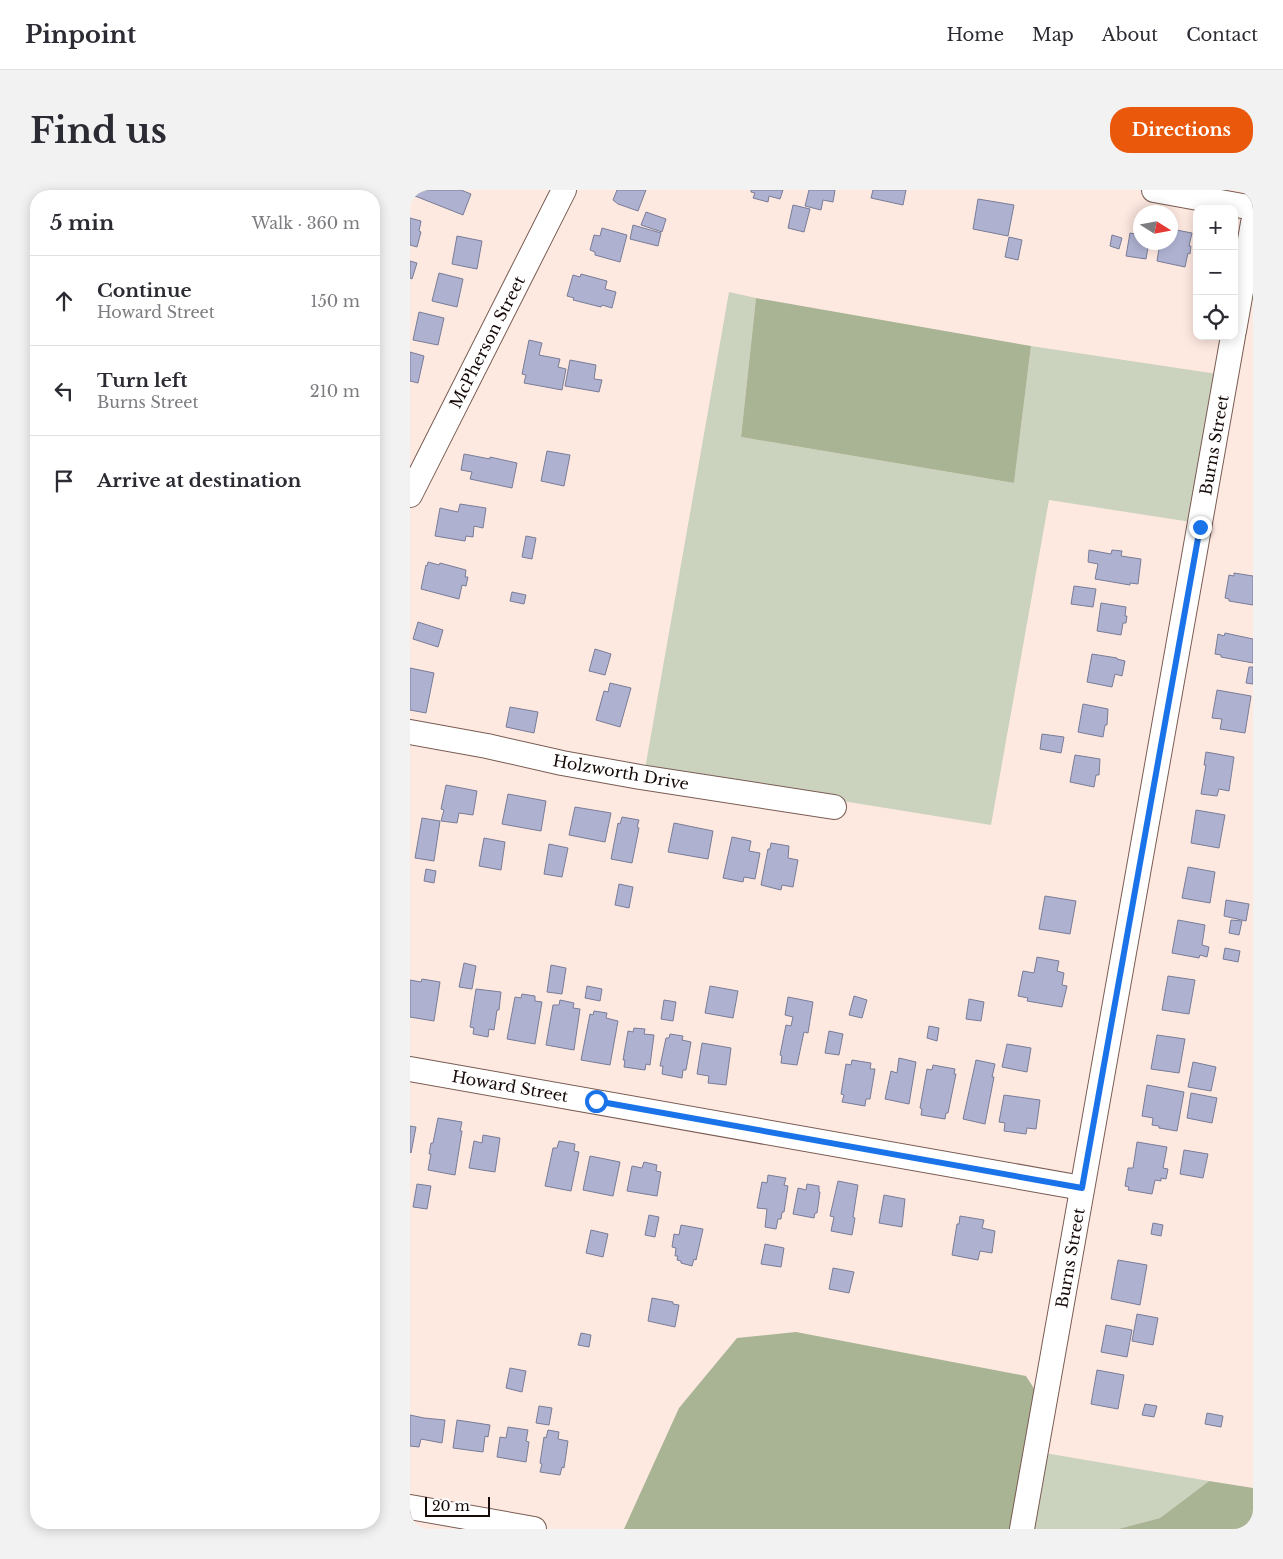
<!DOCTYPE html>
<meta charset="utf-8">
<style>
:root{--surface:#fff;--page:#f2f2f3;--text:#2b2b33;--muted:#7c7c81;--line:#e1e1e2;--accent:#ea580c}
body{margin:0;font-family:"Libre Baskerville",serif;background:var(--page);color:var(--text)}
.controls{position:absolute;right:15px;top:15px;display:grid;overflow:hidden;border-radius:10px;box-shadow:0 2px 12px #0003}
.controls button{width:45px;height:45px;display:grid;place-items:center;padding:0;border:0;border-bottom:1px solid var(--line);background:var(--surface);color:var(--text);font:25px sans-serif}
.compass{position:absolute;left:723px;top:15px;width:45px;height:45px;border-radius:50%;background:var(--surface);box-shadow:0 2px 12px #0003;rotate:101deg}
.scale{position:absolute;left:15px;bottom:12px;width:65px;box-sizing:border-box;padding-left:5px;border:2px solid #150a07;border-top:0;font-size:14px;line-height:18px;white-space:nowrap;color:#150a07;-webkit-text-stroke:4px #fff;paint-order:stroke}
.stop{position:absolute;width:15px;height:15px;margin:-11px;border:4px solid #1a73e8;border-radius:50%;background:#fff}
.stop.end{background:#1a73e8;border-color:#fff;box-shadow:0 1px 5px #0008}
.list{margin:0;padding:0;list-style:none}
h2{display:flex;justify-content:space-between;align-items:center;height:65px;margin:0;padding:0 20px;font-size:21px}
h2 small{font-size:16px;font-weight:400;color:var(--muted)}
.list li{display:grid;grid-template-columns:32px 1fr auto;gap:15px;align-items:center;box-sizing:border-box;height:90px;padding:0 20px;border-top:1px solid var(--line)}
.list b{display:block;font-size:19px;white-space:nowrap}
.list p{margin:0;font-size:16px;white-space:nowrap;color:var(--muted)}
.list em{font-size:16px;font-style:normal;color:var(--muted)}
.icon{flex:none;width:28px;height:28px;fill:none;stroke:currentColor;stroke-width:2;stroke-linecap:round;stroke-linejoin:round}
.map{position:relative;flex:none;width:843px;height:1339px;overflow:hidden;border-radius:20px}
header{display:flex;align-items:center;gap:30px;box-sizing:border-box;height:70px;padding:0 25px;background:var(--surface);border-bottom:1px solid var(--line)}
header strong{font-size:24px}
nav{display:flex;gap:28px;margin-inline-start:auto;font-size:18px}
.intro{display:flex;align-items:center;justify-content:space-between;box-sizing:border-box;height:120px;padding:0 30px}
h1{margin:0;font-size:35px}
.button{padding:12px 22px;border-radius:20px;background:var(--accent);color:#fff;font-size:18px;font-weight:700}
main{display:flex;gap:30px;padding:0 30px}
aside{flex:1;background:var(--surface);border-radius:20px;box-shadow:0 2px 12px #0003}
.map>svg:first-child{display:block}
.green{fill:#cbd2be}
.forest{fill:#a9b495}
.building{fill:#aeb1d0;stroke:#797c97}
.lines{fill:none;stroke-linecap:round;stroke-linejoin:round}
.minor-casing{stroke:#795c52;stroke-width:26}
.minor{stroke:#fff;stroke-width:24}
.route{stroke:#1a73e8;stroke-width:6}
.labels{text-anchor:middle;dominant-baseline:central;stroke-width:4.5;stroke-linejoin:round;paint-order:stroke}
.street-label{font-size:16px;fill:#150a07;stroke:#fff}
</style>
<header>
<strong>Pinpoint</strong>
<nav><a>Home</a><a>Map</a><a>About</a><a>Contact</a></nav>
</header>
<div class="intro"><h1>Find us</h1><a class="button">Directions</a></div>
<main>
<aside>
<h2>5 min<small>Walk · 360 m</small></h2>
<ul class="list">
<li><svg class="icon" aria-label="ahead" viewBox="0 0 24 24"><path d="M12 20V5M6 11l6-6 6 6"/></svg><div><b>Continue</b><p>Howard Street</p></div><em>150 m</em></li>
<li><svg class="icon" aria-label="left" viewBox="0 0 24 24"><path d="M17 20v-9H6M10 6l-5 5 5 5"/></svg><div><b>Turn left</b><p>Burns Street</p></div><em>210 m</em></li>
<li><svg class="icon" aria-label="arrive" viewBox="0 0 24 24"><path d="M6 21V4h12l-3 4 3 4H6"/></svg><div><b>Arrive at destination</b></div></li>
</ul>
</aside>
<div class="map">
<svg width="843" height="1339" viewBox="0 0 843 1339">
<rect width="100%" height="100%" fill="#fee9e1"/>
<!-- green -->
<g class="green">
<path d="M319,102L346,108L331,247L604,293L621,156L814,185L781,332L639,310L581,635L235,579Z"/>
<path d="M635,1263L799,1291L750,1328L708,1339H622Z"/>
</g>
<!-- forest -->
<g class="forest">
<path d="M346,108L621,156L604,293L331,247Z"/>
<path d="M386,1142L616,1186L625,1200L600,1339H214L269,1218L327,1148Z"/>
<path d="M799,1291L843,1298V1339H708L750,1328Z"/>
</g>
<!-- building -->
<g class="building">
<path d="M0,0H51L61,4L53,25L0,4Z"/>
<path d="M207,0H236L228,21L208,14L203,10Z"/>
<path d="M341,0H373L370,9L359,6L358,12L343,8L345,3L341,2Z"/>
<path d="M399,0H425L423,12L413,10L411,20L395,16Z"/>
<path d="M463,0H496L493,15L461,8Z"/>
<path d="M568,9L604,15L598,46L563,39Z"/>
<path d="M383,15L400,19L394,42L378,38Z"/>
<path d="M236,22L256,29L252,42L231,35Z"/>
<path d="M0,28L11,31L9,41L11,42L7,57L0,55Z"/>
<path d="M223,35L251,43L248,56L220,49Z"/>
<path d="M192,38L217,45L210,72L185,65V62L180,60L184,45L190,46Z"/>
<path d="M761,39L782,43L779,56H781L780,64L778,63L775,77L747,71L750,52H761Z"/>
<path d="M720,43L731,45V52H739L736,69L716,66Z"/>
<path d="M702,45L712,48L709,59L700,56Z"/>
<path d="M47,46L72,51L67,79L42,74Z"/>
<path d="M599,47L612,50L608,70L595,67Z"/>
<path d="M0,71L7,73L2,89L0,88Z"/>
<path d="M29,83L53,89L47,117L22,111Z"/>
<path d="M171,84L197,91L195,99L206,102L202,118L192,115L191,117L163,110L164,108L157,106L163,85L170,87Z"/>
<path d="M9,122L34,128L28,155L3,150Z"/>
<path d="M119,150L132,153L129,165L150,169L148,177L156,179L152,200L114,193L116,185L112,184Z"/>
<path d="M0,162L14,166L8,193L0,191Z"/>
<path d="M160,170L186,175L184,189L192,190L189,202L155,196Z"/>
<path d="M137,261L160,265L154,296L131,291Z"/>
<path d="M54,264L80,269V267L107,273L102,298L60,289L62,282L51,280Z"/>
<path d="M50,314L76,318L73,338L64,336L63,347L56,346L55,351L25,346L30,318L48,322Z"/>
<path d="M116,346L126,348L122,369L112,367Z"/>
<path d="M679,360L701,364L702,360L712,361L711,366L731,369L728,394L720,393V395L685,389L688,374L678,372Z"/>
<path d="M18,372L29,375L30,373L56,380L55,387H58L56,396L52,395L49,409L11,399L16,375L17,376Z"/>
<path d="M824,383L843,386V415L819,411V409L815,408L819,385L824,386Z"/>
<path d="M664,396L686,399L683,417L661,414Z"/>
<path d="M102,402L116,405L114,414L100,411Z"/>
<path d="M691,413L716,417L715,426H717L716,433H713L711,445L687,441Z"/>
<path d="M8,432L33,440L28,457L3,449Z"/>
<path d="M815,443L843,449V473L811,467V465L805,464L808,444L814,446Z"/>
<path d="M185,459L201,464L195,485L179,481Z"/>
<path d="M682,464L707,468V469L715,471L712,486L705,484L702,497L677,492Z"/>
<path d="M839,477H843V494L836,493Z"/>
<path d="M0,478L24,483L16,523L0,520Z"/>
<path d="M200,493L221,498L210,537L186,530L194,501L198,502Z"/>
<path d="M807,500L841,506L835,543L810,539L812,529L802,528Z"/>
<path d="M673,514L698,519L697,535H695L693,547L668,542Z"/>
<path d="M100,517L128,522L124,543L96,537Z"/>
<path d="M632,544L654,547L651,563L630,559Z"/>
<path d="M796,562L824,567L819,601L809,599L807,606L791,604L796,575H794Z"/>
<path d="M665,565L690,569L689,585H686L684,597L660,592Z"/>
<path d="M36,595L67,601L63,625L49,623L47,633L31,631L34,620L31,619Z"/>
<path d="M98,604L136,611L131,641L92,634Z"/>
<path d="M165,617L201,623L195,652L159,645Z"/>
<path d="M786,620L815,625L809,658L781,653Z"/>
<path d="M212,627L229,630L227,637L229,638L222,673L201,669L208,633L210,634Z"/>
<path d="M12,628L30,631L24,671L5,668Z"/>
<path d="M264,633L303,641L298,669L258,662Z"/>
<path d="M322,647L341,651L339,661L350,663L345,689L334,687L333,692L313,688Z"/>
<path d="M74,648L95,652L91,680L69,676Z"/>
<path d="M361,653L379,656L378,668L388,670L383,697L372,695L371,700L351,695L358,659H360Z"/>
<path d="M139,654L158,658L152,687L134,684Z"/>
<path d="M778,677L805,682L800,713L772,708Z"/>
<path d="M16,679L26,681L24,693L14,691Z"/>
<path d="M209,694L223,697L219,718L205,715Z"/>
<path d="M635,706L666,711L660,744L629,739Z"/>
<path d="M816,710L839,714L836,731L814,726Z"/>
<path d="M768,730L795,735L792,755L799,757L797,767L790,765L789,768L762,763Z"/>
<path d="M821,730L832,731L829,745L819,743Z"/>
<path d="M815,758L830,761L828,772L813,769Z"/>
<path d="M627,767L649,771L647,781L654,783L652,795L657,796L652,817L617,811L618,808L608,806L613,781L624,783Z"/>
<path d="M54,773L66,776L62,799L49,797Z"/>
<path d="M141,775L156,778L152,804L137,802Z"/>
<path d="M758,786L785,790L779,824L752,820Z"/>
<path d="M12,789L30,792L24,831L0,827V790L11,792Z"/>
<path d="M177,796L192,799L190,811L175,808Z"/>
<path d="M300,796L328,801L323,828L295,823Z"/>
<path d="M66,799L91,802L89,820H87L84,840L79,839L78,847L63,844L64,838L60,837Z"/>
<path d="M112,804L125,806V811L132,812L125,854L97,849L105,807L111,808Z"/>
<path d="M444,806L457,810L452,828L439,825Z"/>
<path d="M378,807L403,812L398,843L394,842L387,875L371,873L372,866L370,865L376,835L381,836L383,827L375,825Z"/>
<path d="M559,809L574,812L571,831L556,829Z"/>
<path d="M150,810L164,813L163,818L170,819L164,860L136,855L143,815H149Z"/>
<path d="M254,810L266,812L263,831L251,829Z"/>
<path d="M184,821L197,823L196,828L208,831L200,875L171,870L180,824L183,825Z"/>
<path d="M519,836L529,838L527,851L517,848Z"/>
<path d="M224,838L235,839L234,844L244,845L240,875L236,874L235,880L214,877L215,870H213L218,841L223,842Z"/>
<path d="M419,841L433,844L429,865L415,863Z"/>
<path d="M260,844L273,846L272,850L281,852L276,880H273L272,888L252,884L253,876H250L256,848H259Z"/>
<path d="M747,845L775,849L769,883L741,879Z"/>
<path d="M292,853L321,858L316,895L298,893L299,886L287,884Z"/>
<path d="M597,854L621,858L617,882L592,877Z"/>
<path d="M489,868L506,872L499,914L475,909L481,881L487,883Z"/>
<path d="M442,870L461,873L460,879H465L460,909H456L455,916L432,912L434,905L431,904L436,874L441,875Z"/>
<path d="M566,870L585,874L582,887H584L575,934L553,929Z"/>
<path d="M783,872L806,877L801,901L778,897Z"/>
<path d="M523,875L545,879L544,884H546L538,923H536L535,929L511,925L512,919L510,918L517,879L522,880Z"/>
<path d="M737,895L774,902L767,941L749,938V936L742,935L743,928L732,926Z"/>
<path d="M781,903L807,908L802,933L777,928Z"/>
<path d="M594,905L630,910L626,939L617,938L616,944L594,941L595,933L589,932Z"/>
<path d="M28,928L52,932L50,941H52L45,985L18,980L21,964H19L21,953H23Z"/>
<path d="M0,936L6,937L1,963L0,962Z"/>
<path d="M73,945L90,948L85,982L59,978L64,951L72,953Z"/>
<path d="M149,951L165,954L164,961L169,962L161,1001L135,996L143,958H147Z"/>
<path d="M727,952L757,957L753,978L758,979L756,989L751,988V991L745,990L742,1004L718,1000L719,997L715,996L718,978H723Z"/>
<path d="M774,960L798,964L793,988L770,984Z"/>
<path d="M180,966L210,972L203,1006L173,1000Z"/>
<path d="M234,972L247,975L246,981L251,982L247,1006L217,1001L222,976L232,978Z"/>
<path d="M358,985L376,988L374,995L378,996L374,1022H372L371,1029H368L366,1039L355,1037L357,1019L347,1018L352,992L357,993Z"/>
<path d="M428,991L448,995L443,1027L445,1028L442,1045L421,1041L424,1027L420,1026Z"/>
<path d="M7,994L21,996L17,1019L3,1017Z"/>
<path d="M397,994L409,996V1002H410L407,1023H405L404,1028L383,1024L388,998L396,1000Z"/>
<path d="M474,1005L495,1009L492,1037L469,1033Z"/>
<path d="M239,1025L249,1027L245,1047L235,1045Z"/>
<path d="M550,1026L574,1030L572,1038L585,1041L582,1063L570,1061L568,1070L542,1065L547,1034H549Z"/>
<path d="M743,1033L753,1035L751,1046L741,1044Z"/>
<path d="M271,1035L293,1039L286,1070L284,1069L282,1076L271,1073V1071L267,1070L268,1066H265L266,1058L262,1057L264,1044L269,1045Z"/>
<path d="M181,1040L198,1044L193,1067L176,1063Z"/>
<path d="M355,1054L374,1058L371,1077L351,1074Z"/>
<path d="M708,1070L737,1075L730,1115L701,1109Z"/>
<path d="M423,1078L444,1082L439,1103L419,1099Z"/>
<path d="M242,1108L263,1112V1114L269,1115L265,1137L238,1131Z"/>
<path d="M727,1124L748,1128L743,1155L722,1151Z"/>
<path d="M696,1135L722,1140L717,1167L691,1162Z"/>
<path d="M171,1143L181,1145L179,1157L168,1155Z"/>
<path d="M100,1178L116,1181L112,1202L96,1198Z"/>
<path d="M687,1180L714,1185L708,1219L681,1214Z"/>
<path d="M735,1214L747,1216L744,1227L732,1225Z"/>
<path d="M129,1216L142,1218L139,1235L126,1233Z"/>
<path d="M797,1223L813,1226L811,1237L795,1234Z"/>
<path d="M0,1225L14,1228L35,1230L32,1253L11,1249L9,1257L0,1256Z"/>
<path d="M47,1230L80,1235L78,1247L75,1246L73,1262L43,1258Z"/>
<path d="M98,1237L118,1240L116,1251L119,1252L116,1272L87,1267L90,1247L96,1248Z"/>
<path d="M138,1240L149,1242L148,1249L158,1251L154,1278L152,1277L150,1285L130,1282L132,1274L130,1273L134,1247L136,1248Z"/>
</g>
<g class="lines">
<defs>
<g id="minor">
<path d="M744,0L843,18"/>
<path d="M824,141L843,33"/>
<path d="M0,305L154,0"/>
<path d="M0,542L77,556L152,573L230,587L424,617"/>
<path d="M0,879L672,998"/>
<path d="M0,1317L124,1339"/>
<path d="M612,1339L823,146"/>
</g>
</defs>
<!-- minor casing -->
<use href="#minor" class="minor-casing"/>
<!-- minor -->
<use href="#minor" class="minor"/>
</g>
<g class="lines">
<!-- route -->
<path class="route" d="M186,911L672,998L790,337"/>
</g>
<g class="labels">
<!-- street labels -->
<g class="street-label">
<text transform="translate(77 152) rotate(-63)">McPherson Street</text>
<text transform="translate(804 255) rotate(-80)">Burns Street</text>
<text transform="translate(211 582) rotate(10)">Holzworth Drive</text>
<text transform="translate(100 896) rotate(10)">Howard Street</text>
<text transform="translate(660 1068) rotate(-80)">Burns Street</text>
</g>
</g>
</svg>
<div class="controls">
<button>+</button>
<button>−</button>
<button><svg class="icon" aria-label="locate" viewBox="0 0 24 24"><circle cx="12" cy="12" r="6"/><path d="M12 2v4M12 18v4M2 12h4M18 12h4"/></svg></button>
</div>
<svg class="compass" viewBox="-18 -18 36 36"><path d="M0-13l5 13h-10z" fill="#e53935"/><path d="M0 13l5-13h-10z" fill="#7c7c81"/></svg>
<div class="scale">20 m</div>
<div class="stop" style="left:186px;top:911px"></div>
<div class="stop end" style="left:790px;top:337px"></div>
</div>
</main>
